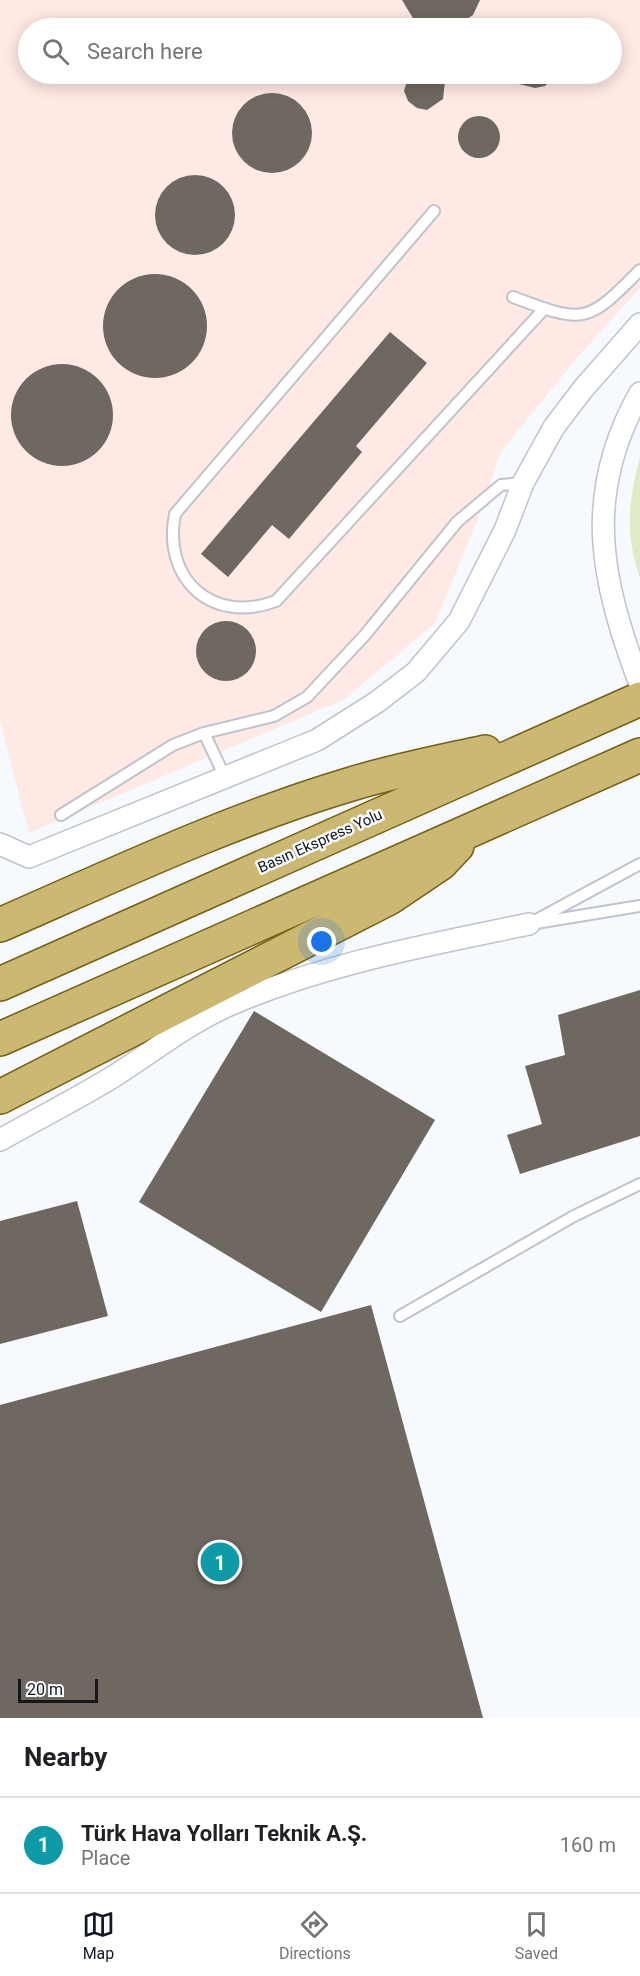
<!DOCTYPE html>
<meta charset="utf-8">
<style>
:root{--surface:#fff;--page:#f6f6f6;--text:#202124;--muted:#757577;--line:#e0e0e0;--accent:#111827}
body{margin:0;font-family:Roboto,sans-serif;background:var(--page);color:var(--text)}
.scale{position:absolute;left:18px;bottom:15px;width:80px;box-sizing:border-box;padding-left:6px;border:3px solid #16171a;border-top:0;font-size:16px;line-height:21px;white-space:nowrap;color:#16171a;-webkit-text-stroke:4px #f6f9fe;paint-order:stroke}
.you{position:absolute;left:322px;top:942px;width:21px;height:21px;margin:-15px;border:4px solid #fff;border-radius:50%;background:#1a73e8;box-shadow:0 0 0 9px #1a73e833}
.badge{display:grid;place-items:center;width:39px;height:39px;border-radius:50%;background:var(--accent);color:#fff;font-size:20px;font-weight:700}
.pin{position:absolute;translate:-50% -50%;border:3px solid #fff;box-shadow:0 2px 6px #0006}
.list{margin:0;padding:0;list-style:none}
h2{display:flex;justify-content:space-between;align-items:center;height:78px;margin:0;padding:0 24px;font-size:26px}
h2 small{font-size:20px;font-weight:400;color:var(--muted)}
.list li{display:grid;grid-template-columns:39px 1fr auto;gap:18px;align-items:center;box-sizing:border-box;height:96px;padding:0 24px;border-top:2px solid var(--line)}
.list b{display:block;font-size:22px;white-space:nowrap}
.list p{margin:0;font-size:20px;white-space:nowrap;color:var(--muted)}
.list em{font-size:20px;font-style:normal;color:var(--muted)}
.icon{flex:none;width:33px;height:33px;fill:none;stroke:currentColor;stroke-width:2;stroke-linecap:round;stroke-linejoin:round}
.map{position:relative;flex:none;width:640px;height:1718px;overflow:hidden}
.search{position:absolute;background:var(--surface);box-shadow:0 3px 15px #0003;left:18px;right:18px;top:18px;height:66px;display:flex;align-items:center;gap:15px;box-sizing:border-box;padding:0 21px;border-radius:33px;color:var(--muted);font-size:22px}
.sheet{height:174px;background:var(--surface)}
nav{display:flex;justify-content:space-around;align-items:center;box-sizing:border-box;height:84px;border-top:2px solid var(--line);background:var(--surface);font-size:16px;color:var(--muted)}
nav a{display:grid;justify-items:center;gap:3px}
nav .on{color:var(--accent)}
.map>svg:first-child{display:block}
.industrial{fill:#fee9e4;fill-rule:evenodd}
.green{fill:#dfebc6}
.building{fill:#6e6861}
.lines{fill:none;stroke-linecap:round;stroke-linejoin:round}
.service-casing{stroke:#bfc3cc;stroke-width:14}
.minor-casing{stroke:#bfc3cc;stroke-width:24}
.primary-casing{stroke:#756115;stroke-width:36}
.service{stroke:#fff;stroke-width:10}
.minor{stroke:#fff;stroke-width:21}
.primary{stroke:#cbb871;stroke-width:33}
.labels{text-anchor:middle;dominant-baseline:central;stroke-width:5;stroke-linejoin:round;paint-order:stroke}
.street-label{font-size:15px;fill:#16171a;stroke:#f6f9fe}
</style>
<div class="map">
<svg width="640" height="1718" viewBox="0 0 640 1718">
<rect width="100%" height="100%" fill="#f6f9fe"/>
<!-- industrial -->
<path class="industrial" d="M0,0H640V288L576,359L501,452L475,526L435,623L343,700L29,833L0,721ZM28,28H612V74H28Z"/>
<!-- green -->
<path class="green" d="M640,458V578C625,535 628,501 640,458Z"/>
<!-- building -->
<g class="building">
<path d="M402,0H480L473,15L453,28L425,27L414,20Z"/>
<path d="M409,74H441L445,81L443,99L427,110L417,108L408,101L404,91Z"/>
<path d="M507,74H557L545,86L535,88L515,83Z"/>
<circle cx="272" cy="133" r="40"/>
<circle cx="479" cy="137" r="21"/>
<circle cx="195" cy="215" r="40"/>
<circle cx="155" cy="326" r="52"/>
<path d="M390,332L427,363L356,446L362,452L289,539L272,525L228,577L201,554Z"/>
<circle cx="62" cy="415" r="51"/>
<circle cx="226" cy="651" r="30"/>
<path d="M640,990V1136L520,1174L507,1135L542,1124L525,1066L565,1055L558,1015Z"/>
<path d="M254,1011L435,1120L321,1312L139,1202Z"/>
<path d="M77,1201L108,1316L0,1344V1221Z"/>
<path d="M371,1305L483,1718H0V1405Z"/>
</g>
<g class="lines">
<defs>
<g id="service">
<path d="M434,211L175,514C162,579 212,625 276,601L544,309"/>
<path d="M513,297C584,324 587,324 640,270"/>
<path d="M204,733L225,777"/>
<path d="M61,815L173,745L204,733L274,716L307,697L365,635L457,522L501,485L523,483"/>
<path d="M536,923L640,906"/>
<path d="M529,924L640,864"/>
<path d="M400,1316L574,1216L640,1184"/>
</g>
<g id="minor">
<path d="M640,393C582,496 601,580 640,684"/>
<path d="M0,844L29,857L317,740L377,702L416,672L459,621L505,530L523,483L554,427L583,389L640,324"/>
<path d="M0,1140C37,1119 75,1100 111,1078C150,1054 185,1025 227,1006C322,964 428,945 529,924"/>
</g>
<g id="primary">
<path d="M0,925C114,875 228,821 348,785C393,771 440,762 485,752"/>
<path d="M0,984L640,699"/>
<path d="M0,1039L640,755"/>
<path d="M0,1097L389,898L441,863L457,846"/>
</g>
</defs>
<!-- service casing -->
<use href="#service" class="service-casing"/>
<!-- minor casing -->
<use href="#minor" class="minor-casing"/>
<!-- primary casing -->
<use href="#primary" class="primary-casing"/>
<!-- service -->
<use href="#service" class="service"/>
<!-- minor -->
<use href="#minor" class="minor"/>
<!-- primary -->
<use href="#primary" class="primary"/>
</g>
<g class="labels">
<!-- street labels -->
<g class="street-label">
<text transform="translate(320 841) rotate(-24)">Basın Ekspress Yolu</text>
</g>
</g>
</svg>
<div class="scale">20 m</div>
<div class="you"></div>
<div class="pin badge" style="left:220px;top:1562px;background:#0f9aa8">1</div>
<div class="search"><svg class="icon" aria-label="search" viewBox="0 0 24 24"><circle cx="10" cy="10" r="6"/><path d="M15 15l6 6"/></svg>Search here</div>
</div>
<section class="sheet">
<h2>Nearby<small></small></h2>
<ul class="list">
<li><span class="badge" style="background:#0f9aa8">1</span><div><b>Türk Hava Yolları Teknik A.Ş.</b><p>Place</p></div><em>160 m</em></li>
</ul>
</section>
<nav>
<a class="on"><svg class="icon" aria-label="map" viewBox="0 0 24 24"><path d="M3 6l6-2 6 2 6-2v14l-6 2-6-2-6 2zM9 4v14M15 6v14"/></svg>Map</a>
<a><svg class="icon" aria-label="directions" viewBox="0 0 24 24"><path d="M12 3l9 9-9 9-9-9zM9 14v-3h6M13 9l2 2-2 2"/></svg>Directions</a>
<a><svg class="icon" aria-label="saved" viewBox="0 0 24 24"><path d="M7 4h10v16l-5-4-5 4z"/></svg>Saved</a>
</nav>
